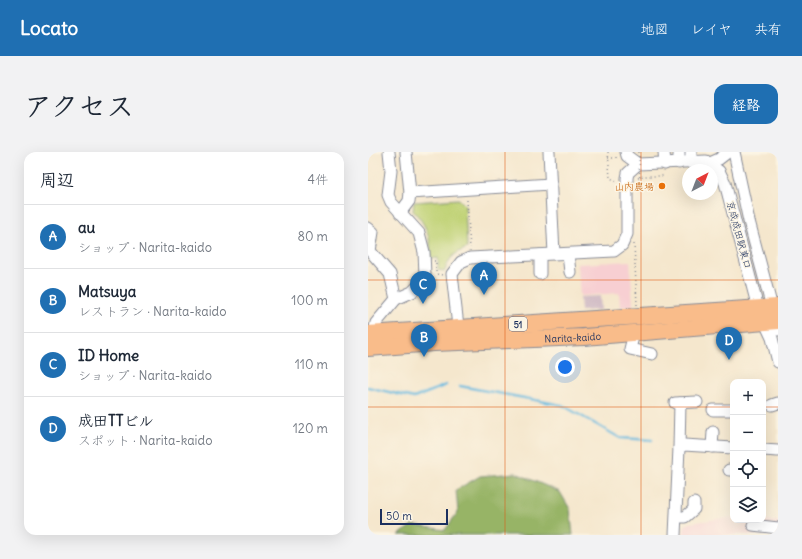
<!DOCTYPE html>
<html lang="ja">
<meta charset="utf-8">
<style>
:root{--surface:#fff;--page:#f2f2f3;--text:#1f2937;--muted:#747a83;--line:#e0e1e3;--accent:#1f6fb2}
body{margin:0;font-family:Delius,"Klee One",sans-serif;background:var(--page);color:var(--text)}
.controls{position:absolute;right:12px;bottom:12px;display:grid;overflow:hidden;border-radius:8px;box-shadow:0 4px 16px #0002}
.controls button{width:36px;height:36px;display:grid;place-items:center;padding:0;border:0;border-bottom:1px solid var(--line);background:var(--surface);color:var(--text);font:20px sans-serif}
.compass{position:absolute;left:314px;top:12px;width:36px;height:36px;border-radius:50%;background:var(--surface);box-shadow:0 4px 16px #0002;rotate:42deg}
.scale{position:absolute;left:12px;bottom:10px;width:68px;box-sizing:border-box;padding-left:4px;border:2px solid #1b2f5e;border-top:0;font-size:11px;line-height:14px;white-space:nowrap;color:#1b2f5e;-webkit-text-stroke:3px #fcf5e5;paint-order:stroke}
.you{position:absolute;left:197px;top:215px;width:14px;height:14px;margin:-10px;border:3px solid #fff;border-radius:50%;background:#1a73e8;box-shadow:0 0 0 6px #1a73e833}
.badge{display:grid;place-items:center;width:26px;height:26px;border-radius:50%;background:var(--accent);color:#fff;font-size:13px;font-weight:700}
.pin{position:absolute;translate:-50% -33px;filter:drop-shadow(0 1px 2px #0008)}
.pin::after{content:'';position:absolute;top:21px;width:14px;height:12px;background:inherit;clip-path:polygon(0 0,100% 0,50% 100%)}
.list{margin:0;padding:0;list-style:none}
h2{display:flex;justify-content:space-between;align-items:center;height:52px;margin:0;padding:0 16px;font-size:17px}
h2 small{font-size:13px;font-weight:400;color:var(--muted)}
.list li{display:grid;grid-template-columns:26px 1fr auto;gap:12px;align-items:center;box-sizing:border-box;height:64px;padding:0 16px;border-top:1px solid var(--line)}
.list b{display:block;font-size:15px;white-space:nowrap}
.list p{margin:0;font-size:13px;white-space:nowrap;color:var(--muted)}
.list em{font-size:13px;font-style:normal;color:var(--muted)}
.icon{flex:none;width:22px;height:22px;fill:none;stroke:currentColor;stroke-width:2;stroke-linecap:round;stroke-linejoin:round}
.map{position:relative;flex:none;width:410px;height:383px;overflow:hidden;border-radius:12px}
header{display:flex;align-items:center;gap:24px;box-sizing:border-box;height:56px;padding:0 20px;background:var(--accent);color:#fff}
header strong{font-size:19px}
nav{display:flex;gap:22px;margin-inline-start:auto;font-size:14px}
.intro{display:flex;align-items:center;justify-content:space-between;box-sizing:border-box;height:96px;padding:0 24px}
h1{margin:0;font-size:28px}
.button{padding:10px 18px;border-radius:12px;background:var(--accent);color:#fff;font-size:14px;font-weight:700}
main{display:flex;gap:24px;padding:0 24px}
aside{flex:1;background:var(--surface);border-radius:12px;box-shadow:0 4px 16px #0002}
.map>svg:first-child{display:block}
.built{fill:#f7cfd2}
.industrial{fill:#d2bdc6}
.green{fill:#bfd275;stroke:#6d806a}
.forest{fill:#97b466;stroke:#597262}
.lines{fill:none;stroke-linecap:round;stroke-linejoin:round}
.stream{stroke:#61b7de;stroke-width:2.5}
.minor-casing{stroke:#888b96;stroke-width:13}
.highway-casing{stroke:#888b96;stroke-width:18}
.path{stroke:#888b96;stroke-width:1.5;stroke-dasharray:1 3;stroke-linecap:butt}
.minor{stroke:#fff;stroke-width:11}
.highway{stroke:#f9bc8a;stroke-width:16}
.path-bridge{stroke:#888b96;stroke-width:1.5;stroke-dasharray:1 3;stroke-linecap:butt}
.grid{fill:none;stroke:#de5710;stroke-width:1;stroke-opacity:0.55}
.food-dot{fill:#e8710a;stroke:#fcf5e5;stroke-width:1.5}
.labels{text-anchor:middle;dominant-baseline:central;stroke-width:3;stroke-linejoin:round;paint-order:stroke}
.shield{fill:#fcf5e5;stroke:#5e6a86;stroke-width:1}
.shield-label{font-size:9px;font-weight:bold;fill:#1b2f5e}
.food-label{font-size:10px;fill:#c56008;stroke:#fcf5e5;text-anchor:end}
.street-label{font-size:10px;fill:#1b2f5e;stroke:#fcf5e5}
</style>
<header>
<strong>Locato</strong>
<nav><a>地図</a><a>レイヤ</a><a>共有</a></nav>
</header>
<div class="intro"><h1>アクセス</h1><a class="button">経路</a></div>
<main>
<aside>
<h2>周辺<small>4件</small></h2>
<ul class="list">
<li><span class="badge">A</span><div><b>au</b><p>ショップ · Narita-kaido</p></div><em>80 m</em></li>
<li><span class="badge">B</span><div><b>Matsuya</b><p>レストラン · Narita-kaido</p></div><em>100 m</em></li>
<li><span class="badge">C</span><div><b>ID Home</b><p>ショップ · Narita-kaido</p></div><em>110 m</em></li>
<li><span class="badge">D</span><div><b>成田TTビル</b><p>スポット · Narita-kaido</p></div><em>120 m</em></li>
</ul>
</aside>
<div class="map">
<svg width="410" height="383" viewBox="0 0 410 383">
<rect width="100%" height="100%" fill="#fcf5e5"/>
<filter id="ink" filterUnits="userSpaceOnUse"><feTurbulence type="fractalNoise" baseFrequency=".025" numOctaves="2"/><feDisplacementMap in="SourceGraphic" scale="8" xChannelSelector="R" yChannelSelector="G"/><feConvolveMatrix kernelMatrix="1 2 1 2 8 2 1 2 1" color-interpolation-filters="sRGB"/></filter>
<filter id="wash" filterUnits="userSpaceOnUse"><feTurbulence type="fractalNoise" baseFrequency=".012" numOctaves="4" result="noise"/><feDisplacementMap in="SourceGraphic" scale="16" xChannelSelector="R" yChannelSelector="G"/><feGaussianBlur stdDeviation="0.9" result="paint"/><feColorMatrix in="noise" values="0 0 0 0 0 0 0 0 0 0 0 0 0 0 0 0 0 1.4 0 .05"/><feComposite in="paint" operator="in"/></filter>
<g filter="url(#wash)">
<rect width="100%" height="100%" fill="#f5e7cd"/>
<!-- built -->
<g class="built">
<path d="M262,109L265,154L252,155L251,141L212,144L210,112Z"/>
<path d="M365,365V368L410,369V383H315L317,373L322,371Z"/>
</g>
<!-- industrial -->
<path class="industrial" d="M232,144L233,158L213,159L212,145Z"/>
<!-- green -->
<path class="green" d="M91,47L97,53L99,96C87,101 80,106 77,119L70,118V106L63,107C63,88 59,72 45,59L46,50Z"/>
<!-- forest -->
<path class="forest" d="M148,321L192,340L202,357L205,383H31L44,373L77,378L90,360L88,338L112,324Z"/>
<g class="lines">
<!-- stream -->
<g class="stream">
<path d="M92,234L194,253L252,286L284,288"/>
<path d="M0,235L46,246L78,233"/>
</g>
</g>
</g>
<g filter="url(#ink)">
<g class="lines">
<defs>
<g id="minor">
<path d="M38,0L42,41L183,32"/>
<path d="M181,0L186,102"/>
<path d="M258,0L259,4L270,12L338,9L351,19L357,31L390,156L404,186L410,210"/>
<path d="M296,0L297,12"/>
<path d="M311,0V11"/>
<path d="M323,0V11"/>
<path d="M366,0L381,69L410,178"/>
<path d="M342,11L351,7L360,0"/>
<path d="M32,61L41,49L42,41"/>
<path d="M0,76L5,80L2,99L22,122L28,147"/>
<path d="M200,102L202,120"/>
<path d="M172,103V122"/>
<path d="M6,181L8,171L28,147L44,140L53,131L57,123L56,100L51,81L23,50L20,43L23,19L21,0"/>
<path d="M266,181L262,197L284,202"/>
<path d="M91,183L84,122L93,110L102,106L246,99L254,93L259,82V26L260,21L270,12"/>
<path d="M307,251L329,250"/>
<path d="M404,253L410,251"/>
<path d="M345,258H365"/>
<path d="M344,295L345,280"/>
<path d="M311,296L312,251"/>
<path d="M395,298L410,299"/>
<path d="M361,318H365"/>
<path d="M309,365H317L326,357V351"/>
<path d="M385,373L410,376"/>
<path d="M307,383L311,296L316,293L365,296"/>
</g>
<g id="highway">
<path d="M0,182L410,155"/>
<path id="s1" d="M0,196L66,191L216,185L410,169"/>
</g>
</defs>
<!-- minor casing -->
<use href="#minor" class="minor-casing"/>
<!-- highway casing -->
<use href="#highway" class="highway-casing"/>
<!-- path -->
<g class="path">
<path d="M240,0L242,26L249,29"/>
<path d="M240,6H248V4"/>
<path d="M270,26L275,24H294V22"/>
<path d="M99,48L102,96"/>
<path d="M266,92L269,153"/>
<path d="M66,109H68V122L75,123"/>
</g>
<!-- minor -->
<use href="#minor" class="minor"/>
<!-- highway -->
<use href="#highway" class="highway"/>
<!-- path-bridge -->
<path class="path-bridge" d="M271,0L272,32"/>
</g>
</g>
<!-- grid -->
<path class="grid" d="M137,0V383M273,0V383M0,128H410M0,255H365M395,255H410"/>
<!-- markers -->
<circle class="food-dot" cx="294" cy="34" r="4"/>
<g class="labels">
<!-- shield labels -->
<rect class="shield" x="141" y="165" width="18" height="14" rx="3"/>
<g class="shield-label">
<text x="150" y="172">51</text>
</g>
<!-- food labels -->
<g class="food-label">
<text x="286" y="34">山内農場</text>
</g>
<!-- street labels -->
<g class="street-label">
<text transform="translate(371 83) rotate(75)">京成成田駅東口</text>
<text stroke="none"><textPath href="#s1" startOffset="205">Narita-kaido</textPath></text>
</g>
</g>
</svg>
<div class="controls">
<button>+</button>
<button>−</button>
<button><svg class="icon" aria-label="locate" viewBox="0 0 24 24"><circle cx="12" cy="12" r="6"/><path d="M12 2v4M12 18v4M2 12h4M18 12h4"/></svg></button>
<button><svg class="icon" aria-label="layers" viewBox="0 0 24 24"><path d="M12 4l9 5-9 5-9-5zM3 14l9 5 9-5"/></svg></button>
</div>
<svg class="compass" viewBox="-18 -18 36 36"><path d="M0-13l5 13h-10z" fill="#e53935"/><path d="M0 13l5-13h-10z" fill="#747a83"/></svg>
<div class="scale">50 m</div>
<div class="you"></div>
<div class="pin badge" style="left:116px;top:143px">A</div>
<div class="pin badge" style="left:56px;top:205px">B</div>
<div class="pin badge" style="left:55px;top:152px">C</div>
<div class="pin badge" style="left:361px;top:208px">D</div>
</div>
</main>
